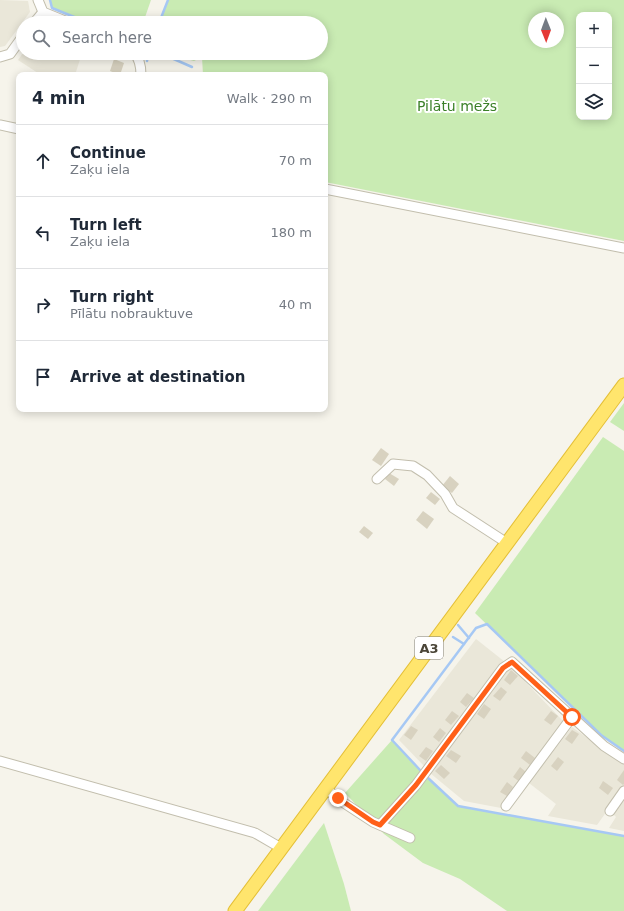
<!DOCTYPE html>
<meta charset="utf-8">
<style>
:root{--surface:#fff;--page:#f2f2f3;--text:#1f2937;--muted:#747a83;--line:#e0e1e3}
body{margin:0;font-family:"DejaVu Sans",sans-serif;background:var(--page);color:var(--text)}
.controls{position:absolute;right:12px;top:12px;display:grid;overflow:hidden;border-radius:8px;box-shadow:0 2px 10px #0003}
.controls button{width:36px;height:36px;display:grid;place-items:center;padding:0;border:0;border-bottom:1px solid var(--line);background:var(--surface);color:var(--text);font:20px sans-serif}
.compass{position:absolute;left:528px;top:12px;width:36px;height:36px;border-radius:50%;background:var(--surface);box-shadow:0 2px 10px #0003;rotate:179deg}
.stop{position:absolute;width:12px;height:12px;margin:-9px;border:3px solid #ff6019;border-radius:50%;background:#fff}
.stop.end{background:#ff6019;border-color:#fff;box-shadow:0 1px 4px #0008}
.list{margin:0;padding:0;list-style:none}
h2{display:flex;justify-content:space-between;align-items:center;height:52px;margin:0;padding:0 16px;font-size:17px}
h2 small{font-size:13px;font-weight:400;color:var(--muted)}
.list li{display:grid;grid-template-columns:26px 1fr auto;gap:12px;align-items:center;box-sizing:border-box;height:72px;padding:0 16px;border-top:1px solid var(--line)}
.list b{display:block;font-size:15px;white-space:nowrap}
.list p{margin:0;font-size:13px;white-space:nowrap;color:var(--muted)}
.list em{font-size:13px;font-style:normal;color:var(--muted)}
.icon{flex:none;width:22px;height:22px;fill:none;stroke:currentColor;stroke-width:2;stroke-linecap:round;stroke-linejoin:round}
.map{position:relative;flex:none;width:624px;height:911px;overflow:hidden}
.search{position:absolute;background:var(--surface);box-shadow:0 2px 10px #0003;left:16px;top:16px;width:312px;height:44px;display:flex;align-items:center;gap:10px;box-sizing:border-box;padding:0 14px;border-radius:22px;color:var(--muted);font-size:15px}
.panel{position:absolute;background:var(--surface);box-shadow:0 2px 10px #0003;left:16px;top:72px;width:312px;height:340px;border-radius:8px}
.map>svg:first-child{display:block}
.residential{fill:#eae7d9}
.green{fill:#c9ebb3;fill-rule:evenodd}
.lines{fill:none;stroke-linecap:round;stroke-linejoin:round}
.stream{stroke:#a6c8f4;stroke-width:2.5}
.building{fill:#d8d2c0}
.minor-casing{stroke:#c2bead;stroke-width:11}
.highway-casing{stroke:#e4bf37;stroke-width:15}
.minor{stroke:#fff;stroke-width:9}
.highway{stroke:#ffe56d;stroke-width:13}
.route{stroke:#ff6019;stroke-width:5}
.labels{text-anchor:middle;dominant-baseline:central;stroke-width:4;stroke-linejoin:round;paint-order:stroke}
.shield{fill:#fff;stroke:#817e74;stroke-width:1}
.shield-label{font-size:13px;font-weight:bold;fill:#4b4638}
.park-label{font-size:14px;fill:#3b8028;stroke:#fff}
</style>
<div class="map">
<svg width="624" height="911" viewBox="0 0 624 911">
<rect width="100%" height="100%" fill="#f6f4eb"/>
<!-- residential -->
<g class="residential">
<path d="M0,0L28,1L30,12L5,46L0,47Z"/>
<path d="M23,53H82L75,75H41L18,60Z"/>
<path d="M476,639L505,662L426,768L399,740Z"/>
<path d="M510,666L565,723L501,808L464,801L430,773Z"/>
<path d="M572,727L624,764V787L597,825L548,816L556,804L529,783Z"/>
<path d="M624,798V831L609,828L616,817L612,813Z"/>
</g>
<!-- green -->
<g class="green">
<path d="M50,0H151L143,23H89L52,8Z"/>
<path d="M168,0H624V241L325,182V75H203L202,57L194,61L166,53H321V23H159ZM579,15H609V117H579ZM534,18H558V42H534Z"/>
<path d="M624,403V431L610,422Z"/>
<path d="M603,437L624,451V751L601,735L475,613Z"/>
<path d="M392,740L420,770L458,806L624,836V911H507L460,879L423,863L384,834L345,793Z"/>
<path d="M324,823L344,884L351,911H258Z"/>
</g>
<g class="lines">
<!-- stream -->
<g class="stream">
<path d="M50,0L52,8L89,23"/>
<path d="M159,23L168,0"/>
<path d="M160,53L192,67"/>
<path d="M147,61L148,53"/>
<path d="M458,625L469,638"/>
<path d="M453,637L464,644"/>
<path d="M420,770L392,740L476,628L487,624L601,735L624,751"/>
<path d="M428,778L458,806L624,836"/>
</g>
</g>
<!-- building -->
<g class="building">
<path d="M114,59L124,63L120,75L110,71Z"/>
<path d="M381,448L389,454L381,466L372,460Z"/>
<path d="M389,473L399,479L394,486L385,479Z"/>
<path d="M450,476L459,484L452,493L442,486Z"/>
<path d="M431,492L440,499L435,505L426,498Z"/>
<path d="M423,511L434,519L427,529L416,520Z"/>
<path d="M364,526L373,533L368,539L359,532Z"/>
<path d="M511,670L518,676L510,685L504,680Z"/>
<path d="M501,687L507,692L500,701L493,696Z"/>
<path d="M467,693L474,698L466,707L460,702Z"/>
<path d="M484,704L491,709L484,719L477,714Z"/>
<path d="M452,711L459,716L451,725L445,720Z"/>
<path d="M551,711L558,716L551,725L544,720Z"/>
<path d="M411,726L418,730L411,740L404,735Z"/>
<path d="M440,728L446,733L439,742L433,737Z"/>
<path d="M572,730L579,734L572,744L565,739Z"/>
<path d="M426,747L433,751L426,761L419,756Z"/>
<path d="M451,750L461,756L456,763L446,756Z"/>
<path d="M526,751L535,758L530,765L521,758Z"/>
<path d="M558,757L564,762L557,771L551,766Z"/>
<path d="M441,765L450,773L444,779L435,771Z"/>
<path d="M520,767L526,772L520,782L513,777Z"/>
<path d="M624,770V784L623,785L617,780Z"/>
<path d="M603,781L613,788L608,795L599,788Z"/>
<path d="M507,782L513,787L507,796L500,792Z"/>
</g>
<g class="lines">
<defs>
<g id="minor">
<path d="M38,0L43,12L70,23"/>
<path d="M34,23L43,12"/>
<path d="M134,53C140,59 141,67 141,75"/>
<path d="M0,57L10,54L23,36"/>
<path d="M0,125L19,129"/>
<path d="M325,189L624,248"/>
<path d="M377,479L393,464L413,466L427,475L445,494L453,508L507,543"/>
<path d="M0,761L255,833L281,848"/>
<path d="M325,788L344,803L373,822L410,838"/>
<path d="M506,806L572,717"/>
<path d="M610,811L624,791"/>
<path d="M380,825L416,785L503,668L512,662L604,746L624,759"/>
</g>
<path id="highway" d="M235,911L624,385"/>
</defs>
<!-- minor casing -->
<use href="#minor" class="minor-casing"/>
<!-- highway casing -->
<use href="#highway" class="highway-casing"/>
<!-- minor -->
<use href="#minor" class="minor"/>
<!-- highway -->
<use href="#highway" class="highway"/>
</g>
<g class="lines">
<!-- route -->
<path class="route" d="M338,798L373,822L380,825L416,785L503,668L512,662L572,717"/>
</g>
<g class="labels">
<!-- shield labels -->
<rect class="shield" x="415" y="637" width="28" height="22" rx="3"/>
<g class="shield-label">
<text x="429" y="648">A3</text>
</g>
<!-- park labels -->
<g class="park-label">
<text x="457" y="106">Pilātu mežs</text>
</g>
</g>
</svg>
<div class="controls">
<button>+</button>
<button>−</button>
<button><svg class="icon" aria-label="layers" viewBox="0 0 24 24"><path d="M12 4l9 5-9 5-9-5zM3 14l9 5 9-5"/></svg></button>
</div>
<svg class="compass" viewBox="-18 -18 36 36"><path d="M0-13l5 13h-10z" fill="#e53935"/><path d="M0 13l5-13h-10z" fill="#747a83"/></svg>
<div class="stop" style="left:572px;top:717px"></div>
<div class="stop end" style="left:338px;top:798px"></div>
<div class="search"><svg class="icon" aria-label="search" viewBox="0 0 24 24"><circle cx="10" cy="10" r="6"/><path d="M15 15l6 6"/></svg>Search here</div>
<section class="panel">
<h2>4 min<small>Walk · 290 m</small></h2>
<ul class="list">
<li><svg class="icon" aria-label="ahead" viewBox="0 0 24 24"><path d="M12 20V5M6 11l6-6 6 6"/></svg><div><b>Continue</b><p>Zaķu iela</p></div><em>70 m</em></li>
<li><svg class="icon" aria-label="left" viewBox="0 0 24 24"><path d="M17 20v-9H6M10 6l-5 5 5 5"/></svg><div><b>Turn left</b><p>Zaķu iela</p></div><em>180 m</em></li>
<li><svg class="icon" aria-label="right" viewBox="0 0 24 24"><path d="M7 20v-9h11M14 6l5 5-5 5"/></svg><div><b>Turn right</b><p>Pīlātu nobrauktuve</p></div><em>40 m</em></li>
<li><svg class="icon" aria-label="arrive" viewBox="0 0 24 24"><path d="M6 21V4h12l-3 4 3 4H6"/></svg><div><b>Arrive at destination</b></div></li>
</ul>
</section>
</div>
